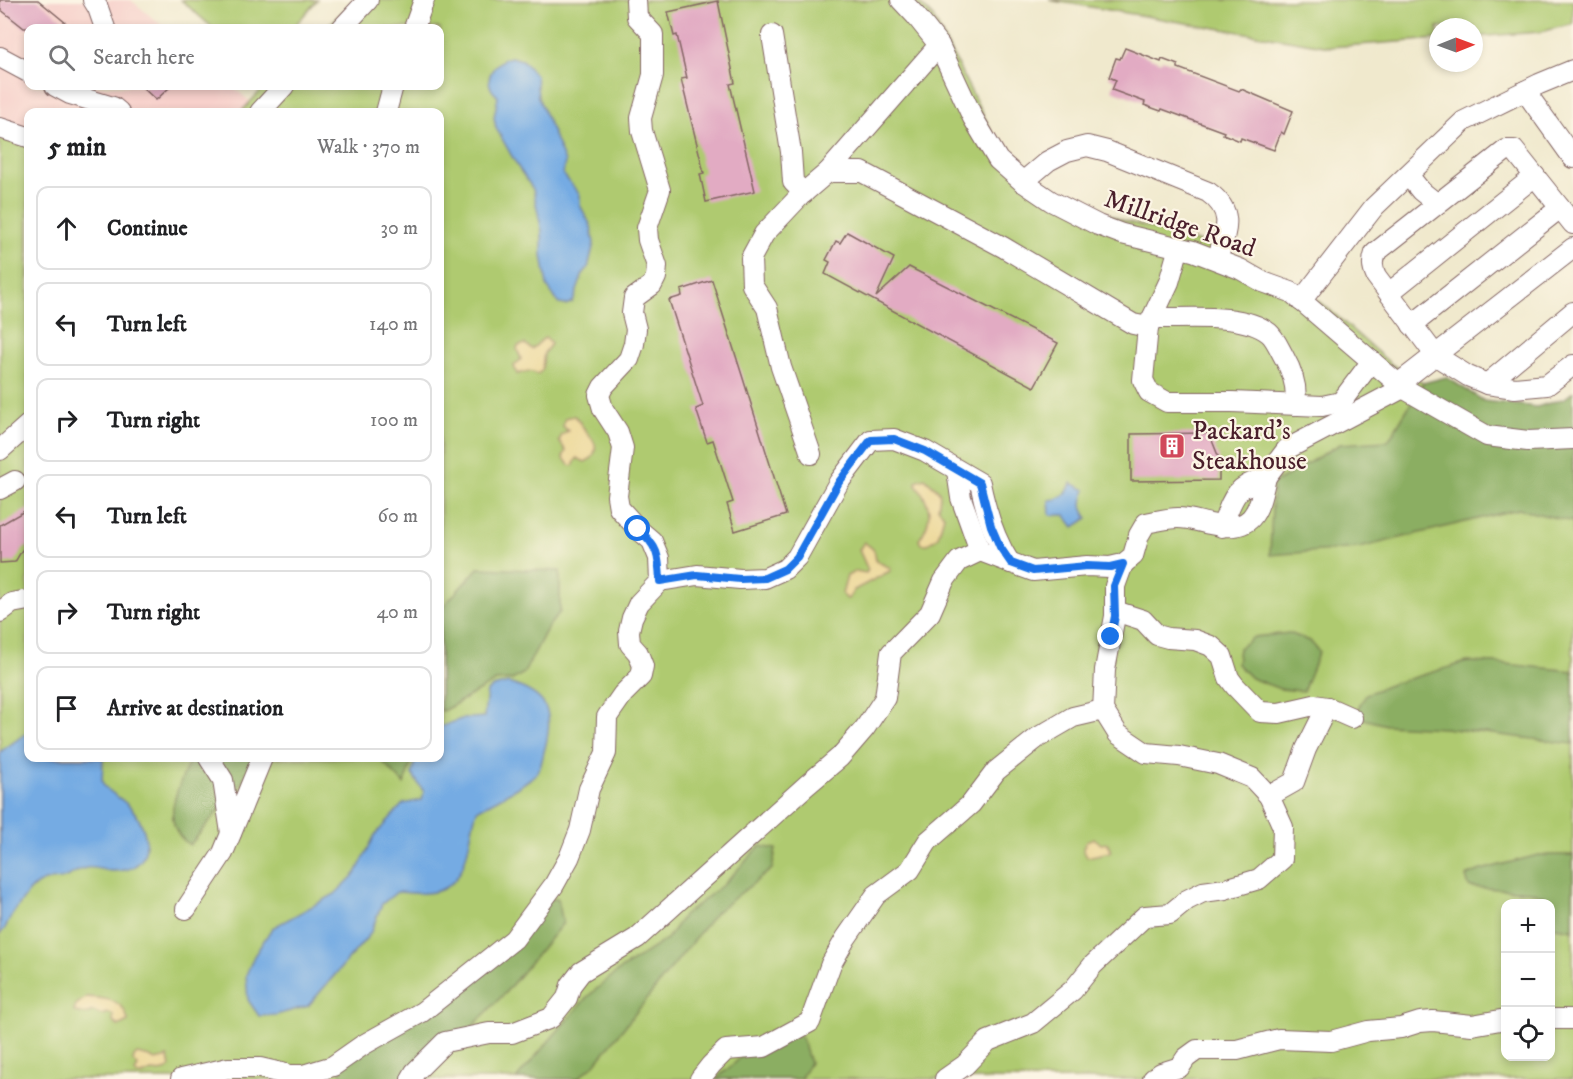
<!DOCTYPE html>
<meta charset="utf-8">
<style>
:root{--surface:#fff;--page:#f6f6f6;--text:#202124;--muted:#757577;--line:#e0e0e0}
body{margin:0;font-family:"IM FELL DW Pica",serif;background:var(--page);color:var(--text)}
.controls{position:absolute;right:18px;bottom:18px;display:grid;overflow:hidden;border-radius:12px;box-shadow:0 3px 9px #0003}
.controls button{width:54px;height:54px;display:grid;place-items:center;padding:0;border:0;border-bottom:2px solid var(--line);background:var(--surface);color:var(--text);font:30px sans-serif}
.compass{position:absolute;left:1429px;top:18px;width:54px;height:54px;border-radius:50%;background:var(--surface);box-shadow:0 3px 9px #0003;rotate:89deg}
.stop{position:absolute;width:18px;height:18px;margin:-14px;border:4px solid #1a73e8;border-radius:50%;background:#fff}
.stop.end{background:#1a73e8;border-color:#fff;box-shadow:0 2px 6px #0008}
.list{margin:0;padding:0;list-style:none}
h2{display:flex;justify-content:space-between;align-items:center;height:78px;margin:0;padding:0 24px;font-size:26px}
h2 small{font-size:20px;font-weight:400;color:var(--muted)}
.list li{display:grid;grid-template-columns:39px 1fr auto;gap:18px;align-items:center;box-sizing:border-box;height:84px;margin:0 12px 12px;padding:0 12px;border:2px solid var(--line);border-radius:12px}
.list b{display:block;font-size:22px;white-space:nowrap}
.list em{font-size:20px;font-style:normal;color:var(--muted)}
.icon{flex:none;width:33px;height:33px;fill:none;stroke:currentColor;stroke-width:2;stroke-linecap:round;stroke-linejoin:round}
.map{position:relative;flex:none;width:1573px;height:1079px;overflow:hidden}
.search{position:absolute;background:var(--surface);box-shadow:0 3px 9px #0003;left:24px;top:24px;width:420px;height:66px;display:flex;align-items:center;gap:15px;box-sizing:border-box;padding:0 21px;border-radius:12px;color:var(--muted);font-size:22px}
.panel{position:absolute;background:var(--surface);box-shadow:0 3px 9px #0003;left:24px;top:108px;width:420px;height:654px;border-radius:12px}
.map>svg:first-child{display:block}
.built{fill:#f7d0cb}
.green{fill:#afca70;stroke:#7c744e;stroke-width:1.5;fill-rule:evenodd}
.forest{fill:#8bae62;stroke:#6a6646;stroke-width:1.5}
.sand{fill:#eeda9e;stroke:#9c7c64;stroke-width:1.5}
.water{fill:#74abe3;stroke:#5f6587;stroke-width:1.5}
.building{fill:#e2abc3}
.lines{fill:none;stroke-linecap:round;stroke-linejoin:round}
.minor-casing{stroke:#846664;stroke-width:22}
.minor{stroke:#fff;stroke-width:20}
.route{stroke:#1a73e8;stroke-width:8}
.labels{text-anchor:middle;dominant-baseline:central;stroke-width:4.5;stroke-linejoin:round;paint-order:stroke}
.street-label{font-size:26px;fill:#4a1f2b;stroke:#fcf5e5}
.poi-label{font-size:26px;fill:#4a1f2b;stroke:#fcf5e5;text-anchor:start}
</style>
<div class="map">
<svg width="1573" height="1079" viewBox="0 0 1573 1079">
<rect width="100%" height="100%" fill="#fcf5e5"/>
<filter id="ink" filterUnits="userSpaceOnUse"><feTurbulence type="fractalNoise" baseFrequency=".0167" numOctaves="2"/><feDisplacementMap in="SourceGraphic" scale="12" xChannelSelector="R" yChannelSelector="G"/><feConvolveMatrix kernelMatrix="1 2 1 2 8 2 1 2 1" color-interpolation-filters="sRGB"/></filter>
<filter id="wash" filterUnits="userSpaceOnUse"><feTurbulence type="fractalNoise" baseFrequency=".008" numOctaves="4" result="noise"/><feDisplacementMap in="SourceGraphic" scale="24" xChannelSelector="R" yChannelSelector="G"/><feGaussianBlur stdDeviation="1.35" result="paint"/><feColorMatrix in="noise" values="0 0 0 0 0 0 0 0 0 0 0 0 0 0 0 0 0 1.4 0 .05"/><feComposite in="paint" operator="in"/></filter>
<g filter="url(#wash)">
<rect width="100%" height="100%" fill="#f0e9cd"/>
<!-- built -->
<path class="built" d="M0,0H131L165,28H28V86H232L262,112H28V146L11,138H0Z"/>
<!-- green -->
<g class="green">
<path d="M181,0H317L293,28H213Z"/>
<path d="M356,0H916L933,17L996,140L1019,163L1055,189L1122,220L1207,244L1240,257L1322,303L1391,364L1448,398L1573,413V1079H0V138H11L28,146V758H440V112H241L265,86H440V28H325ZM1506,904H1550V1056H1506Z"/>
<path d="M1049,0H1573V24L1540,32L1474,37V27H1438V39L1330,47Z"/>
</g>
<!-- forest -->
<g class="forest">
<path d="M1446,377L1484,401L1537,407L1565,398L1573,392V522L1518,509L1359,548L1270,555L1273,484L1340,444L1388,441L1423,383Z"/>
<path d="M478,568L560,571V612L548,627L524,673L512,680L496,681L443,711L440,709V610Z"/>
<path d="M1289,633L1310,641L1319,652L1303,691L1280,689L1251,678L1237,664L1239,648L1254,637Z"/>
<path d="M1467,662L1496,663L1573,671V744L1444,728L1386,725L1360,718L1359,706L1366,694L1392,684Z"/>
<path d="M191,758H261L259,762L190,845C157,824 179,785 191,758Z"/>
<path d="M379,758H413L404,784L380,759Z"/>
<path d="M760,846L776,849L772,869L716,912L595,1064L577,1079H516L587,997L618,971L667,939L683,916L724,884Z"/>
<path d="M1538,855H1573V930L1551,926L1550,904L1537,903L1539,901L1549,898L1530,891L1469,887L1466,876L1481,870Z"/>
<path d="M543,899H558L563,923L505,993L422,1079H339L342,1067L505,944Z"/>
<path d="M773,1032H791L802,1038L810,1063L800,1079H716L737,1061L754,1041Z"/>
</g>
<!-- sand -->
<g class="sand">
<path d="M546,338L551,344L544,353L542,370L538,374L529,371L517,374L514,366L521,359L517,349L518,346L525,344L532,349L543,339Z"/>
<path d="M574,416C580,419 579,422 583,427C590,439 601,442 592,458L585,462L577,458L573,466L569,465L563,457L566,451L559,441L562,435L568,431L563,426L565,418Z"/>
<path d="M925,478C937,491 943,487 938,507L944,516L938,537L928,544H921L919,540C934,518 931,504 916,484V481Z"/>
<path d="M864,542C875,551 874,547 876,561L890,568V571L854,590L849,598L847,599L842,594L847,576L856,571L866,573L868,570L859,550Z"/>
<path d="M1094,838L1101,844L1108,843L1111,850L1110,852L1087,857L1083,849L1086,841Z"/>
<path d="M86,997C106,999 124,998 128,1021L118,1026L113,1021V1015L109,1013L101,1015L93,1011L86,1014L74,1012L76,1005Z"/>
<path d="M137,1054L150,1057L155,1060L168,1057L170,1067C165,1073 159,1072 152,1071C145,1073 142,1078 135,1073L138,1066L133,1062L134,1057Z"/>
</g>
<!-- water -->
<g class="water">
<path d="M511,57L522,60L536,76L538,97L563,157L565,162L563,174L580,195V205L591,226L594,243L588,268L583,274L573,302L566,305L559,304L547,286L542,255V232L533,189L518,167L496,128L494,117L498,97C496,94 493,92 492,90C483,76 498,59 511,57Z"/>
<path d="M1071,483L1086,490C1081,501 1080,508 1088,518L1074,527L1065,515H1050L1049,500C1062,499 1067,495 1071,483Z"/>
<path d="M508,683C546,694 555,710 545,748C543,754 542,764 539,770C532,782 490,803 477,810C466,842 471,891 425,893C416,894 406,892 397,892L382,904L370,934L308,1006L276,1015L259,1016L248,1000L246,975L254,956L272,928L335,894L356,873L375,835L403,804L422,800L424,792L412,774L416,758H440V727L461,719L484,717L487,691L493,687Z"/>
<path d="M28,732V758H103L102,781L104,786C114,796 127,801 135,813C153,839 151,871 113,871C104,871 94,866 86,868C77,870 69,877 60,879C53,880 46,879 38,884C28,890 19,905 12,915C8,922 6,929 0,934V752Z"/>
</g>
<g id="blocks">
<!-- building -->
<g class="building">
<path d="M0,0H38L72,28H24L0,9Z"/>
<path d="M718,1L735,83L730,84L755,191L706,202L700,174L704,173L681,79L687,78L677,35L674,36L668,12Z"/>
<path d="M1125,48L1161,62L1162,59L1178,65V68L1239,91L1241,89L1293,111L1284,134L1281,132L1274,150L1241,138L1240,141L1223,134L1224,132L1162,109L1161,111L1144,105L1145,102L1112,90L1116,80L1109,77L1116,58L1120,59Z"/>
<path d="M141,86H171L156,100Z"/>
<path d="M847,232L894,258L876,297L909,267L1058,343L1034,387L825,274L830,262L826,260L836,241L840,243Z"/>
<path d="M712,280L786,515L735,531L727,504L733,502L713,440L707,442L696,409L703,406L669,300L682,296L681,290Z"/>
<path d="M1209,433L1219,458V480L1131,481V434Z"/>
<path d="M28,509V546L22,550L15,562L0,563V525Z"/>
</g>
</g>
</g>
<g filter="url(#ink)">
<use href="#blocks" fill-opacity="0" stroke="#846664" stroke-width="1.5"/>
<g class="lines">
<defs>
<g id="minor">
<path d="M93,0L98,8L105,28"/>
<path d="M901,0L916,16L939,45L973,118L998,160L1023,182L1051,201L1098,225L1122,234L1193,251L1240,269L1263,282L1291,292L1403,388L1487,436L1528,441L1573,439"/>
<path d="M342,28L368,0"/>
<path d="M414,28L424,0"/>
<path d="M772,35L791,152L793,182L804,193"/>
<path d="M0,57L28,72"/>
<path d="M55,86L70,94L113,107L119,112"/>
<path d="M1525,91L1573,158"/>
<path d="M260,112L284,86"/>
<path d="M386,112L393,86"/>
<path d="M0,128L28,137"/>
<path d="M828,172L939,45"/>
<path d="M1408,175L1421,191L1436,203"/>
<path d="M1023,182L1048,161L1067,151L1087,146L1107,151L1208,192C1236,212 1226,232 1217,259"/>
<path d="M1573,224L1514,150H1506L1375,253C1372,262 1372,267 1376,276L1436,356L1468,376L1487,384L1515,388L1547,385L1573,365"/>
<path d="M1389,293L1535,176"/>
<path d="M1301,301L1374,207L1464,121L1539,84L1573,70"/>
<path d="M1152,318C1185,319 1242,312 1269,333C1275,338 1280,350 1284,357C1292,371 1298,388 1295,405"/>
<path d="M1412,325L1560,208"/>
<path d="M1148,327L1143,380L1149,392L1167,402H1232L1322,406L1341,402L1372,361"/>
<path d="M1398,384L1573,248"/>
<path d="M1487,384L1573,312"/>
<path d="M0,450L28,425"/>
<path d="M811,454L781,367L767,308L752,285L751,258L764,234L800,196L828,172H862L1003,247L1133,324L1148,327L1169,282L1179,247"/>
<path d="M957,471L961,498L980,551L1033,571L1087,566L1110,567L1123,564L1133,556L1139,535L1146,523C1157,521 1168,518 1178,518C1189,518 1200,522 1210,524C1254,534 1258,512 1266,477C1234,487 1233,497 1222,527"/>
<path d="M1259,486L1287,449L1403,388"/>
<path d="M0,489L15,481"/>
<path d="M660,581L697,575L740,579L765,578L785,569L797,557L839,482L871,440L894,439L925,451L980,483C986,512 994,539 1010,563"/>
<path d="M1115,611L1143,620L1157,635L1168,638L1195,640L1211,646L1222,656L1229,678L1235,686L1260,712L1279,713L1314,705L1327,707L1352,718"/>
<path d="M0,612L12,603L28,600"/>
<path d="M209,758L223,780L231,833"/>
<path d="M1269,796L1294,782L1306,749L1327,707"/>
<path d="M186,909L223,853L262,758"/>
<path d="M1550,1019H1573"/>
<path d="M181,1079L228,1068H260L290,1075H303L333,1066L363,1045L422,1012L514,939L554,885L569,858L580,830L589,789L606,753L607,717L623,694L641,676L643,666L638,653L630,644L629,631L632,618L639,603L660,581L659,558L652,541L638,529L619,508L617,496L623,448L618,432L603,409L599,395L603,387L629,359L634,344L636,329L632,313L634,298L652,285L656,277L657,266L648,240L647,228L660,190L642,131L641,118L653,75V34L637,17L636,0"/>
<path d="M411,1079L415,1072L445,1042L489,1033H512L551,1018L567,998L571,985L581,972L637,938L807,785L840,757L865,728L885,698L891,653L930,613L944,581L959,561L980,551"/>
<path d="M700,1079L711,1065L726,1050L764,1047L810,1022L831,964L846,938L876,895L910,870L928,841L971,804L996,771L1037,738L1073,717L1103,710"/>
<path d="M945,1079L965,1065L988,1041L1033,1023L1073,990L1093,965L1145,916L1170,914L1187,900L1203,892L1225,889L1259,879L1282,859L1283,827L1269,796L1252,778L1218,764L1179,756L1146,753L1118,734L1103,710L1105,670L1115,616V586L1123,564"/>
<path d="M1153,1079L1161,1073L1180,1067L1186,1058L1197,1050H1237L1279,1039L1331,1041L1368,1031L1401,1028L1420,1022L1433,1021L1472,1025L1506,1019"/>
</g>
</defs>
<!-- minor casing -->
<use href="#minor" class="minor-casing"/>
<!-- minor -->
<use href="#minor" class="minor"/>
</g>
</g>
<g class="lines" filter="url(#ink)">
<!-- route -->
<path class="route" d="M638,529C658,546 659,556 660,581L697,575L740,579L765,578L785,569L797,557L839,482L871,440L894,439L925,451L980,483L991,526L1000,547L1011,563L1033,571L1087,566L1110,567L1123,564L1114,586L1115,616L1111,637"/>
</g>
<!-- icons -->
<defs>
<symbol id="building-square" viewBox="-11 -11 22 22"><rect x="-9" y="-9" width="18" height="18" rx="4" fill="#d1495b" stroke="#fcf5e5"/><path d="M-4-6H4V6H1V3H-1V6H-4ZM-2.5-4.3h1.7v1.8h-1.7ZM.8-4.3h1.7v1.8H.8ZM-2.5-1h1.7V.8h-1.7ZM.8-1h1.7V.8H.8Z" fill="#fff"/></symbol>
</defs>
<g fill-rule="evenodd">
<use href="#building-square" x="1157" y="431" width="30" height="30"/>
</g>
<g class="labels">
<!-- street labels -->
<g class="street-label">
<text transform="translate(1180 224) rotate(19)">Millridge Road</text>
</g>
<!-- poi labels -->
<g class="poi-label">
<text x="1192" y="431">Packard's<tspan x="1192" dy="30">Steakhouse</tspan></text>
</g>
</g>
</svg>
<div class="controls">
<button>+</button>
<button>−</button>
<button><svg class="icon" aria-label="locate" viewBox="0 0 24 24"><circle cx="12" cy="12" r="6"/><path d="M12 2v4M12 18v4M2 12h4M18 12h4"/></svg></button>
</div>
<svg class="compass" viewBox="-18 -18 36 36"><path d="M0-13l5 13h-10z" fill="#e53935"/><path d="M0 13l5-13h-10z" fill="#757577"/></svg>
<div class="stop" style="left:638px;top:529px"></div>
<div class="stop end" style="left:1111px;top:637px"></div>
<div class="search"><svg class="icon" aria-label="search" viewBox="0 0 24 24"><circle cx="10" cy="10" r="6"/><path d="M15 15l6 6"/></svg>Search here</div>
<section class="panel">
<h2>5 min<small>Walk · 370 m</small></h2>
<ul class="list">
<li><svg class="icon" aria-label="ahead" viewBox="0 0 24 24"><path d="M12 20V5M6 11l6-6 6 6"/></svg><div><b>Continue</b></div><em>30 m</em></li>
<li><svg class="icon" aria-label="left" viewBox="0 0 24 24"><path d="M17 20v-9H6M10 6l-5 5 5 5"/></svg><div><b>Turn left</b></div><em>140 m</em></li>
<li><svg class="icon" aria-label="right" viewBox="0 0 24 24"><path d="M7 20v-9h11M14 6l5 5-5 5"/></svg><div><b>Turn right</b></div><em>100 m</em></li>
<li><svg class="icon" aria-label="left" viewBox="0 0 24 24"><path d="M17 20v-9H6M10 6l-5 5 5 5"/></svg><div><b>Turn left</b></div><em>60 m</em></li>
<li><svg class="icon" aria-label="right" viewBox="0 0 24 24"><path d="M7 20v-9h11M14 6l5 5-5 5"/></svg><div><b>Turn right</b></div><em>40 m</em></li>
<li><svg class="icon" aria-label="arrive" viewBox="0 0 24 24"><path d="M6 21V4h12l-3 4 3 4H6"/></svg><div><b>Arrive at destination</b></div></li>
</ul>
</section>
</div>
